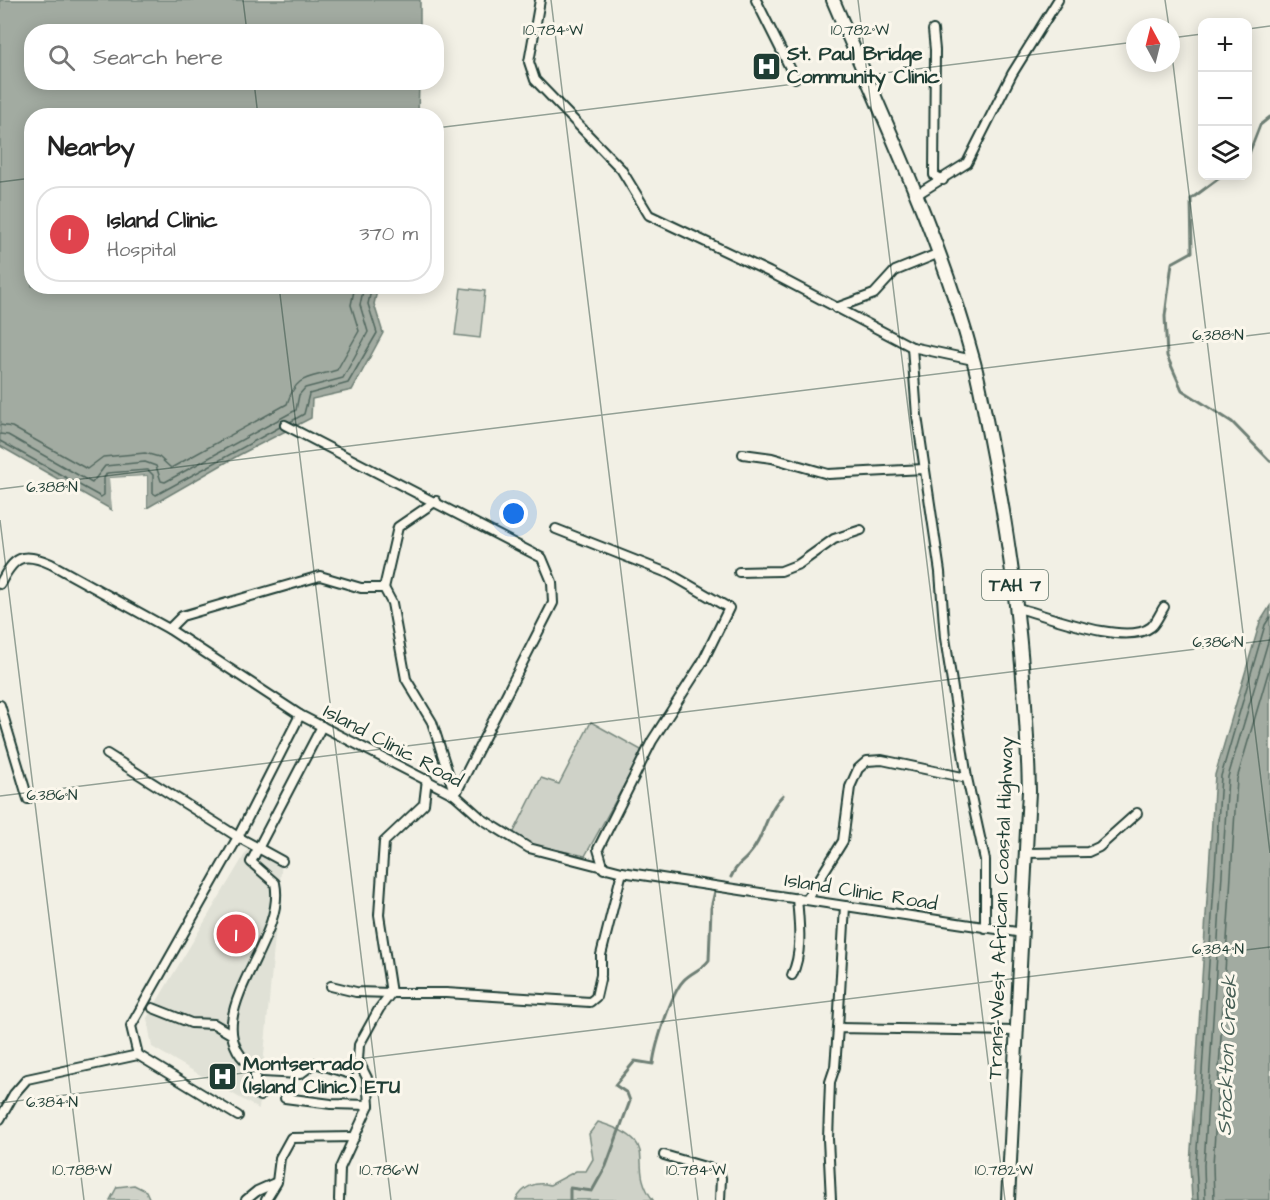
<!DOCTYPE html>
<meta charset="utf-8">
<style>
:root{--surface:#fff;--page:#f6f6f6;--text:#222;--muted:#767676;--line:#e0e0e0;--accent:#1f3d34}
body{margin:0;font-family:"Architects Daughter",sans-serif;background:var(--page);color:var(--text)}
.controls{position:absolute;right:18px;top:18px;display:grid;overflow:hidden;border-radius:12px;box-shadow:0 3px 15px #0003}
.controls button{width:54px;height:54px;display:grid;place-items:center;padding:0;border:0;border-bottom:2px solid var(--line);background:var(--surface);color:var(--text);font:30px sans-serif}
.compass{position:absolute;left:1126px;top:18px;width:54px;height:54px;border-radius:50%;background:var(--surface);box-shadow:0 3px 15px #0003;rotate:353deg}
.you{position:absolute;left:514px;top:514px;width:21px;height:21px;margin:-15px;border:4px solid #fff;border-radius:50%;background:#1a73e8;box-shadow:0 0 0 9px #1a73e833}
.badge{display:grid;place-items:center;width:39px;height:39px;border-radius:50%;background:var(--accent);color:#fff;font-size:20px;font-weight:700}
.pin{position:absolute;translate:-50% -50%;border:3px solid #fff;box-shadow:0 2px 6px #0006}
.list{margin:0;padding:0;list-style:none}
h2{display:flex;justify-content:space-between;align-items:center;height:78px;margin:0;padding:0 24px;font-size:26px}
h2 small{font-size:20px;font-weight:400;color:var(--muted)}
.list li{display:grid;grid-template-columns:39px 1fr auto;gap:18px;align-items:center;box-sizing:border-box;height:96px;margin:0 12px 12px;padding:0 12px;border:2px solid var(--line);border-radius:24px}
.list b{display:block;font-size:22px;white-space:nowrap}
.list p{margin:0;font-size:20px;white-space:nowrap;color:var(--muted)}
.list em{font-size:20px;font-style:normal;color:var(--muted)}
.icon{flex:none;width:33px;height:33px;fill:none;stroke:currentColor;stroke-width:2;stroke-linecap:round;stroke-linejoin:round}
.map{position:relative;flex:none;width:1270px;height:1200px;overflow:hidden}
.search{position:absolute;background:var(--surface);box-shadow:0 3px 15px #0003;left:24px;top:24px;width:420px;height:66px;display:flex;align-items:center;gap:15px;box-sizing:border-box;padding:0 21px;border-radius:24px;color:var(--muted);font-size:22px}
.panel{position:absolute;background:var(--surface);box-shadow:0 3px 15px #0003;left:24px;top:108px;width:420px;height:186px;border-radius:24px}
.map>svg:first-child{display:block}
.built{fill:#e0e1d6}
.green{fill:#cfd2c8;stroke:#77887e;stroke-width:1.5}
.water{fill:#a2aba1;stroke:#6e7f75;stroke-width:1.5}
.pier{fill:#f2f0e5}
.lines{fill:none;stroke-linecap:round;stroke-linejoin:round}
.shore{stroke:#536960;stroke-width:1.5}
.stream{stroke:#6e7f75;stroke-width:3}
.minor-casing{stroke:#1f3d34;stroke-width:12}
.trunk-casing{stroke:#1f3d34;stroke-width:16}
.minor{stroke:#fbf7ec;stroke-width:8}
.trunk{stroke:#fbf7ec;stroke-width:12}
.ticks{fill:none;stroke:#1f3d34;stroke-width:1.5;stroke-opacity:0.45}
.labels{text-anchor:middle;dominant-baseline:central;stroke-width:6;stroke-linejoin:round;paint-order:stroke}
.shield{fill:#fbf7ec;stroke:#61756b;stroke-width:1.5}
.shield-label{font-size:18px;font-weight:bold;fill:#1f3d34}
.poi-label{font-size:20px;font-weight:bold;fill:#1f3d34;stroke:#fbf7ec;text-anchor:start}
.street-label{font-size:20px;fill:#1f3d34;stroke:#fbf7ec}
.water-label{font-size:21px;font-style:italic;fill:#465e55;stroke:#fbf7ec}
.ticks-label{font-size:15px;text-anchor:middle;fill:#1f3d34;stroke:#fbf7ec;stroke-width:6;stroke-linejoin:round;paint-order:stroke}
</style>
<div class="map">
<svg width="1270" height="1200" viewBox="0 0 1270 1200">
<rect width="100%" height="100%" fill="#f2f0e5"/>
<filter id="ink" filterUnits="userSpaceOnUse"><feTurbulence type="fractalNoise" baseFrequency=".0167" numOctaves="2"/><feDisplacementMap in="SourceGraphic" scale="12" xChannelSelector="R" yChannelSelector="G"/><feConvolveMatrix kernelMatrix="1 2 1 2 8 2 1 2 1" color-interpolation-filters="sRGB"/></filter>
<g filter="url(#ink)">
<!-- built -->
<path class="built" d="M251,844L282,861L259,1109L152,1047L147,1018Z"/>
<!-- green -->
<g class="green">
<path d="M461,288L485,291L480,338L455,335Z"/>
<path d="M591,722L643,751L585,856L530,844L513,834L541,778L559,784Z"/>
<path d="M598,1122C667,1143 624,1161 653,1200H516C523,1187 535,1181 550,1185L576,1171H586L593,1159L589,1134Z"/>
<path d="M134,1185L146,1191L150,1200H110L117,1187Z"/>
</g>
<!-- water -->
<g class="water">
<path d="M0,0H420V31L32,32V82L419,83L418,115L32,116V286L378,287L374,304L383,333L352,390L312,399L311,418L239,455L147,508V476L110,478L112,510L0,446Z"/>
<path d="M1270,606V1200H1192L1190,1165L1215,775L1260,622Z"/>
</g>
<!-- pier -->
<path class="pier" d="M147,476V508H144V479L113,481L115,510H112L109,478Z"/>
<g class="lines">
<!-- shore -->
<g class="shore">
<path d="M290,422L304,414L309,394L348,383L377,333L368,304L372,286"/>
<path d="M0,425L12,427L87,469L103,457L145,453L159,457L171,468L287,404C297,373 309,379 337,370L359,331L351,305L355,286"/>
<path d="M0,434L8,435L92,483L105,466L145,462L156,466L161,481L165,482L296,410L299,395L305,388L343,378L368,332L360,305L364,286"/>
<path d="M0,441L101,497L104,495V478L107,473L148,470L153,475V493L156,495L280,427"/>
<path d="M1198,1200L1196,1165L1221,776L1265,625L1270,617"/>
<path d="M1205,1200L1204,1165L1228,777L1270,635"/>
<path d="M1214,1200L1213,1165L1237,779L1270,666"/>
</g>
<!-- stream -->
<g class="stream">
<path d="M1248,156L1260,125L1270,117"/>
<path d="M1222,176L1191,199L1192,252L1172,263L1165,316L1167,356L1182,390L1232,422L1270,461"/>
<path d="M731,877C737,864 740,865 748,856C765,838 765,812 783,795"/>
<path d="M570,1200V1188L592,1191L606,1166L630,1101L627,1093L615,1085L635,1061L653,1064C655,1046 671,994 683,981C691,972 702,970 709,960L711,908L715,891"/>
</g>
<defs>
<g id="minor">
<path d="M540,0L529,62L535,80L621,169L649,215L769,272L912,347L973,360"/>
<path d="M756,0L795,78"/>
<path d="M933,30L935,50L934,175L943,180"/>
<path d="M916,195L967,163L1012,74L1058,0"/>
<path d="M836,308L874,294L895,271L937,254"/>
<path d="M912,347L917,416L940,572L945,638L967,778L985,860V928"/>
<path d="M285,425L542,558L552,582L553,603L455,795L432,722L406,679L392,603L384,588"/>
<path d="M743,454L772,458L828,474L924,469"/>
<path d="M556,529L670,574L729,608L702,663L652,741L598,849L604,869"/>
<path d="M739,572L781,571L799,564L834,539L861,530"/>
<path d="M0,584C14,557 22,551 51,564L169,629L300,715L455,795L482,819L529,848L622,872L1023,933"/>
<path d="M1018,608C1046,615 1126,647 1151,627C1156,623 1160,613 1164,607"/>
<path d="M169,629L182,616L320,576L361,588H384L398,527L436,501"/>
<path d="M0,705L28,799"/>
<path d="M107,754L238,837L282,861"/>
<path d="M1026,853L1088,852L1099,847L1137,813"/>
<path d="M807,899L843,841L850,787L858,769L867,761L882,760L967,778"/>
<path d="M792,975C803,952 799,923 797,898"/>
<path d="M331,986L356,992L391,993L379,915L384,842L424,804L427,779"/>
<path d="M153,1008L191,1023L214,1024L231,1034"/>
<path d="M838,1028L845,906"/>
<path d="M262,1072L300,1074L315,1063L347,1073L358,1060"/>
<path d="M260,1096L255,1088V1069C188,1023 288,943 275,883L251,862L322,726"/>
<path d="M285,1098L331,1104L369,1105"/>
<path d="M238,1116L138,1055L131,1026L238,837L300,715"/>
<path d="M0,1119L14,1094L27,1079L138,1055"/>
<path d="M664,1155L719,1171L721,1178L720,1200"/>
<path d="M246,1200L257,1191L275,1183"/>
<path d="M266,1200L277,1182L280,1158L291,1138L355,1137"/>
<path d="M339,1200L340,1168L369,1105L367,1078L358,1060L359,1045L379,1009L391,993H446L590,1002L596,997L601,975V955L622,872"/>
<path d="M831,1200L828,1139L830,1082L835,1067L838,1028L1017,1031"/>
</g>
<path id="trunk" d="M833,0C883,118 940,236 973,359C980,384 984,410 989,435C1013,553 1026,671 1029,791L1008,1200"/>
</defs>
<!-- minor casing -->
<use href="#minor" class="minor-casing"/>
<!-- trunk casing -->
<use href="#trunk" class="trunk-casing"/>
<!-- minor -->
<use href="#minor" class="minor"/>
<!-- trunk -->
<use href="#trunk" class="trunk"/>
</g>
</g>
<!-- ticks -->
<path class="ticks" d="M243,0L247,32M551,0L698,1200M858,0L1005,1200M1165,0L1169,27M1248,29L1270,26M1171,38L1202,34M1171,47L1270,853M254,82L258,116M436,128L1135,42M0,182L32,178M279,286L391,1200M0,489L1270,333M0,520L84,1200M0,796L1270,640M0,1103L1270,947"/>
<!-- icons -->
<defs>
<symbol id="hospital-square" viewBox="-11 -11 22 22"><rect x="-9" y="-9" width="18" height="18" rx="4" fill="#1f3d34" stroke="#fbf7ec"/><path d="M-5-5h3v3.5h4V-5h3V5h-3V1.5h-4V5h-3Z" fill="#fff"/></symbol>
</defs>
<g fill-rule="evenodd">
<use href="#hospital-square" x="750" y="50" width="33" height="33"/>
<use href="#hospital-square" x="206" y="1060" width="33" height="33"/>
</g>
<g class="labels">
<!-- shield labels -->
<rect class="shield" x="982" y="570" width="66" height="30" rx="4.5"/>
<g class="shield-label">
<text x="1015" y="585">TAH 7</text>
</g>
<!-- poi labels -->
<g class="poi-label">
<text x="787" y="54">St. Paul Bridge<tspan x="787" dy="23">Community Clinic</tspan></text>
<text x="243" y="1064">Montserrado<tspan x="243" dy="23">(Island Clinic) ETU</tspan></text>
</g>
<!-- street labels -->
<g class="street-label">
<text transform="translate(393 746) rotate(28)">Island Clinic Road</text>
<text transform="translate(861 892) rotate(9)">Island Clinic Road</text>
<text transform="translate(1001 908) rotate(-88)">Trans-West African Coastal Highway</text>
</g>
<!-- water labels -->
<g class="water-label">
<text transform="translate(1227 1055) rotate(-88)">Stockton Creek</text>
</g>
</g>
<g class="ticks-label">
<text x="553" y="35">10.784°W</text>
<text x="860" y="35">10.782°W</text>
<text x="1218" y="340">6.388°N</text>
<text x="52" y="492">6.388°N</text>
<text x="1218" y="647">6.386°N</text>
<text x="52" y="800">6.386°N</text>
<text x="1218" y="954">6.384°N</text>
<text x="52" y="1107">6.384°N</text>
<text x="82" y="1175">10.788°W</text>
<text x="389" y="1175">10.786°W</text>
<text x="696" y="1175">10.784°W</text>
<text x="1004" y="1175">10.782°W</text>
</g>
</svg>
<div class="controls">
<button>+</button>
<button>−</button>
<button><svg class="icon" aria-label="layers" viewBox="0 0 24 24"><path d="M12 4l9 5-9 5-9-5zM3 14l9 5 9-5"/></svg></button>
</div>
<svg class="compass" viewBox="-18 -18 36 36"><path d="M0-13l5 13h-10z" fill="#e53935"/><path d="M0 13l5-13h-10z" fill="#767676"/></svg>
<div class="you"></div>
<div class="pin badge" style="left:236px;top:934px;background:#e0444e">1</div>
<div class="search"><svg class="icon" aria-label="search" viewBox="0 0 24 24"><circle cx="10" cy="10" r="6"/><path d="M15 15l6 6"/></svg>Search here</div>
<section class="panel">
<h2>Nearby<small></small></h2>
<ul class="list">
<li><span class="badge" style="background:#e0444e">1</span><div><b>Island Clinic</b><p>Hospital</p></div><em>370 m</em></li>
</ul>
</section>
</div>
